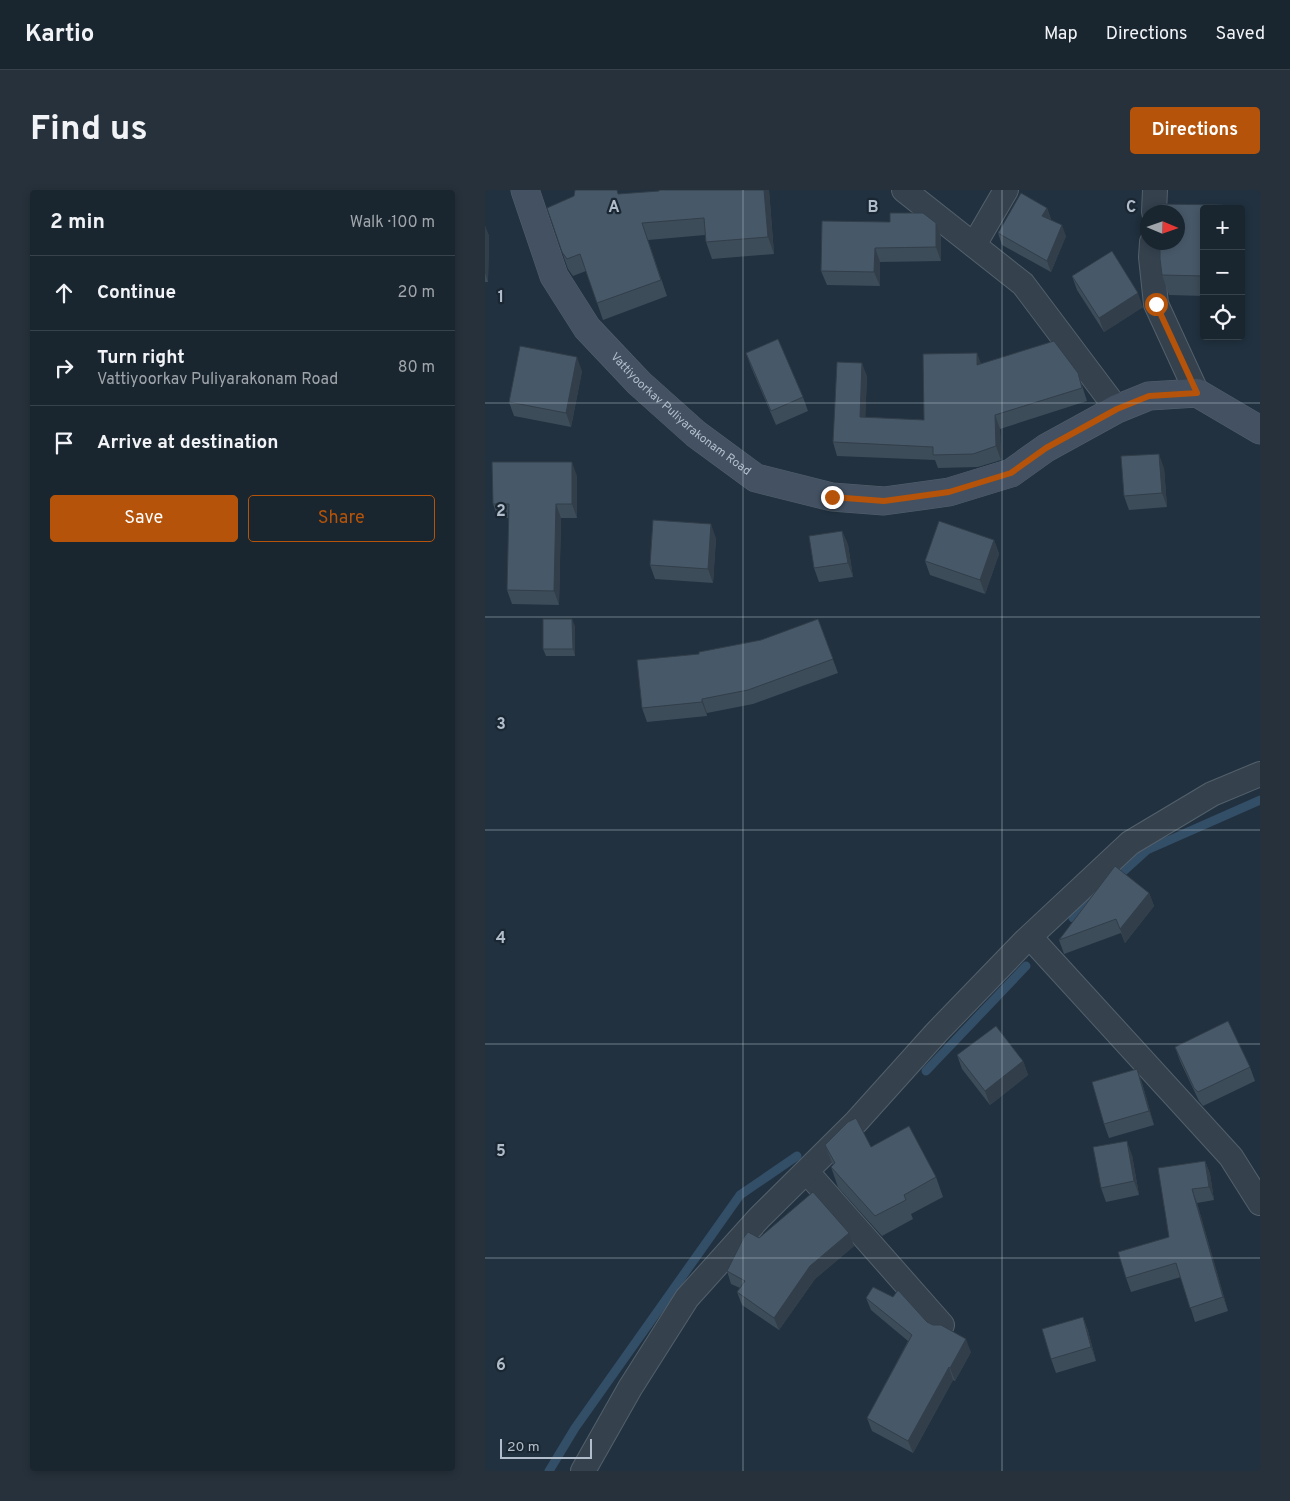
<!DOCTYPE html>
<meta charset="utf-8">
<style>
:root{--surface:#19252f;--page:#26313b;--text:#f1f3f6;--muted:#9fa5aa;--line:#37424b;--accent:#b45309}
body{margin:0;font-family:Overpass,sans-serif;background:var(--page);color:var(--text)}
.controls{position:absolute;right:15px;top:15px;display:grid;overflow:hidden;border-radius:5px;box-shadow:0 2px 8px #0003}
.controls button{width:45px;height:45px;display:grid;place-items:center;padding:0;border:0;border-bottom:1px solid var(--line);background:var(--surface);color:var(--text);font:25px sans-serif}
.compass{position:absolute;left:655px;top:15px;width:45px;height:45px;border-radius:50%;background:var(--surface);box-shadow:0 2px 8px #0003;rotate:92deg}
.scale{position:absolute;left:15px;bottom:12px;width:92px;box-sizing:border-box;padding-left:5px;border:2px solid #b1bdca;border-top:0;font-size:14px;line-height:18px;white-space:nowrap;color:#b1bdca;-webkit-text-stroke:4px #1a2733;paint-order:stroke}
.stop{position:absolute;width:15px;height:15px;margin:-11px;border:4px solid #b45309;border-radius:50%;background:#fff}
.stop.end{background:#b45309;border-color:#fff;box-shadow:0 1px 5px #0008}
.list{margin:0;padding:0;list-style:none}
h2{display:flex;justify-content:space-between;align-items:center;height:65px;margin:0;padding:0 20px;font-size:21px}
h2 small{font-size:16px;font-weight:400;color:var(--muted)}
.list li{display:grid;grid-template-columns:32px 1fr auto;gap:15px;align-items:center;box-sizing:border-box;height:75px;padding:0 20px;border-top:1px solid var(--line)}
.list b{display:block;font-size:19px;white-space:nowrap}
.list p{margin:0;font-size:16px;white-space:nowrap;color:var(--muted)}
.list em{font-size:16px;font-style:normal;color:var(--muted)}
.actions{display:flex;gap:10px;padding:15px 20px}
.actions a{flex:1;padding:11px 0;border:1px solid var(--accent);border-radius:5px;text-align:center;font-size:18px;color:var(--accent)}
.actions .main{background:var(--accent);color:#fff}
.icon{flex:none;width:28px;height:28px;fill:none;stroke:currentColor;stroke-width:2;stroke-linecap:round;stroke-linejoin:round}
.map{position:relative;flex:none;width:775px;height:1281px;overflow:hidden;border-radius:5px}
header{display:flex;align-items:center;gap:30px;box-sizing:border-box;height:70px;padding:0 25px;background:var(--surface);border-bottom:1px solid var(--line)}
header strong{font-size:24px}
nav{display:flex;gap:28px;margin-inline-start:auto;font-size:18px}
.intro{display:flex;align-items:center;justify-content:space-between;box-sizing:border-box;height:120px;padding:0 30px}
h1{margin:0;font-size:35px}
.button{padding:12px 22px;border-radius:5px;background:var(--accent);color:#fff;font-size:18px;font-weight:700}
main{display:flex;gap:30px;padding:0 30px}
aside{flex:1;background:var(--surface);border-radius:5px;box-shadow:0 2px 8px #0003}
.map>svg:first-child{display:block}
.lines{fill:none;stroke-linecap:round;stroke-linejoin:round}
.stream{stroke:#334e67;stroke-width:9}
.street-casing{stroke:#53606c;stroke-width:26}
.secondary-casing{stroke:#53606c;stroke-width:29}
.street{stroke:#35424e;stroke-width:24}
.secondary{stroke:#435162;stroke-width:28}
.wall{fill:#3d4c59}
.shaded-wall{fill:#323e49}
.building{fill:#475868;stroke:#323e49}
.route{stroke:#b45309;stroke-width:6}
.grid{fill:none;stroke:#b1bdca;stroke-width:1;stroke-opacity:0.55}
.labels{text-anchor:middle;dominant-baseline:central;stroke-width:4.5;stroke-linejoin:round;paint-order:stroke}
.street-label{font-size:12px;fill:#b1bdca;stroke:#1a2733}
.grid-label{font-size:16px;text-anchor:middle;font-weight:bold;fill:#b1bdca;stroke:#1a2733;stroke-width:4.5;stroke-linejoin:round;paint-order:stroke}
</style>
<header>
<strong>Kartio</strong>
<nav><a>Map</a><a>Directions</a><a>Saved</a></nav>
</header>
<div class="intro"><h1>Find us</h1><a class="button">Directions</a></div>
<main>
<aside>
<h2>2 min<small>Walk · 100 m</small></h2>
<ul class="list">
<li><svg class="icon" aria-label="ahead" viewBox="0 0 24 24"><path d="M12 20V5M6 11l6-6 6 6"/></svg><div><b>Continue</b></div><em>20 m</em></li>
<li><svg class="icon" aria-label="right" viewBox="0 0 24 24"><path d="M7 20v-9h11M14 6l5 5-5 5"/></svg><div><b>Turn right</b><p>Vattiyoorkav Puliyarakonam Road</p></div><em>80 m</em></li>
<li><svg class="icon" aria-label="arrive" viewBox="0 0 24 24"><path d="M6 21V4h12l-3 4 3 4H6"/></svg><div><b>Arrive at destination</b></div></li>
</ul>
<div class="actions"><a class="main">Save</a><a>Share</a></div>
</aside>
<div class="map">
<svg width="775" height="1281" viewBox="0 0 775 1281">
<rect width="100%" height="100%" fill="#21313f"/>
<g class="lines">
<!-- stream -->
<g class="stream">
<path d="M630,689L662,660L775,610"/>
<path d="M588,728L606,712"/>
<path d="M441,881L541,776"/>
<path d="M64,1281L90,1238L255,1005L312,966"/>
</g>
<defs>
<g id="street">
<path d="M419,0L538,94L632,219"/>
<path d="M669,22L670,0"/>
<path d="M667,52L666,67L671,114L712,203"/>
<path d="M489,55L521,0"/>
<path d="M545,747L746,967L775,1013"/>
<path d="M322,982L457,1135"/>
<path d="M98,1281L145,1198L202,1108L274,1028L371,932L452,842L539,752L645,653L727,604L775,584"/>
</g>
<g id="secondary">
<path id="s1" d="M40,0L69,86L102,138L154,193L211,244L271,288L347,307L399,311L464,302L526,283L561,258L632,219L664,206L712,203L775,240"/>
</g>
</defs>
<!-- street casing -->
<use href="#street" class="street-casing"/>
<!-- secondary casing -->
<use href="#secondary" class="secondary-casing"/>
<!-- street -->
<use href="#street" class="street"/>
<!-- secondary -->
<use href="#secondary" class="secondary"/>
</g>
<!-- wall -->
<g class="wall">
<path d="M284,0L289,64L227,69L221,52L220,45L163,50L182,106L118,130L101,81L88,86L83,79L77,62L89,6Z"/>
<path d="M562,18L566,29L565,30L581,46L566,82L517,55L513,43Z"/>
<path d="M719,19V106L684,105L677,85Z"/>
<path d="M337,31L451,33L456,47V71L395,72V96L342,95L336,81Z"/>
<path d="M0,36L4,46L3,92H0Z"/>
<path d="M587,86L658,117L619,142L592,100Z"/>
<path d="M261,163L318,207L323,221L291,235L266,177Z"/>
<path d="M496,174L593,183L602,211L515,239L516,270L493,277L453,278L450,270L352,266L348,252L382,186L380,227L439,230Z"/>
<path d="M97,181L86,237L29,226L24,212Z"/>
<path d="M679,278L682,317L644,320L639,306Z"/>
<path d="M92,286V328H76L74,415L27,414L22,400L24,328H13L8,314Z"/>
<path d="M357,341L363,355L368,387L334,392L329,378Z"/>
<path d="M231,348L228,393L170,389L165,375Z"/>
<path d="M509,350L514,364L500,404L445,385L440,371Z"/>
<path d="M333,429L353,483L268,514L222,523V526L162,532L157,518L214,464L276,450Z"/>
<path d="M90,436V466H61L58,459Z"/>
<path d="M664,703L669,716L640,753L636,743L579,764L574,750Z"/>
<path d="M690,857L765,877L770,891L718,916L714,911L695,871Z"/>
<path d="M472,865L538,871L543,885L505,915L477,879Z"/>
<path d="M652,879L657,893L669,935L624,948L619,934Z"/>
<path d="M340,955L386,957L451,987L458,1007L426,1024L428,1029L397,1046L353,997L346,977L348,975Z"/>
<path d="M647,965L654,1005L621,1012L616,998Z"/>
<path d="M720,971L725,984L729,1010L712,1013L743,1121L710,1132L696,1087L646,1102L641,1088L684,1047Z"/>
<path d="M364,1043L369,1056L330,1089L294,1140L257,1115L252,1102L255,1098L246,1094L242,1081L274,1048Z"/>
<path d="M381,1108L442,1132L486,1162L470,1191L468,1190L428,1263L387,1241L382,1228L423,1151L386,1120Z"/>
<path d="M598,1127L603,1141L611,1171L571,1183L566,1169Z"/>
</g>
<!-- shaded-wall -->
<g class="shaded-wall">
<path d="M279,0H284L289,64L283,47Z"/>
<path d="M562,18L566,29L561,38L557,26Z"/>
<path d="M451,33L456,47V71L451,57Z"/>
<path d="M577,35L581,46L566,82L562,71Z"/>
<path d="M0,36L4,46L3,92L0,83Z"/>
<path d="M390,58L395,72V96L389,82Z"/>
<path d="M653,103L658,117L619,142L614,128Z"/>
<path d="M492,163L497,176L492,175Z"/>
<path d="M92,167L97,181L86,237L81,223Z"/>
<path d="M377,173L382,186L380,240L375,227Z"/>
<path d="M510,225L515,239L516,270L511,256Z"/>
<path d="M674,264L679,278L682,317L677,303Z"/>
<path d="M87,272L92,286V328L87,314Z"/>
<path d="M71,314L76,328L74,415L69,401Z"/>
<path d="M226,334L231,348L228,393L223,379Z"/>
<path d="M357,341L363,355L368,387L363,373Z"/>
<path d="M509,350L514,364L500,404L495,390Z"/>
<path d="M87,429L90,436V466L88,459Z"/>
<path d="M217,509L222,523V526L217,512Z"/>
<path d="M664,703L669,716L640,753L635,739Z"/>
<path d="M538,871L543,885L505,915L500,901Z"/>
<path d="M652,879L657,893L669,935L664,921Z"/>
<path d="M642,951L647,965L654,1005L649,991Z"/>
<path d="M720,971L725,984L729,1010L724,997Z"/>
<path d="M707,999L712,1013L743,1121L738,1107Z"/>
<path d="M364,1043L369,1056L330,1089L294,1140L289,1128L325,1076Z"/>
<path d="M598,1127L603,1141L611,1171L606,1157Z"/>
<path d="M481,1149L486,1162L470,1191L465,1178Z"/>
<path d="M464,1177L468,1190L428,1263L423,1251Z"/>
</g>
<!-- building -->
<g class="building">
<path d="M90,0H132L133,4L174,1V0H279L283,47L221,52L219,28L157,33L176,90L112,113L95,64L82,69L77,62L62,18L89,6Z"/>
<path d="M536,3L562,18L557,26L577,35L562,71L513,43Z"/>
<path d="M676,14L737,15V19H719V86L677,85L675,69V52H692V22H676Z"/>
<path d="M405,23H438L451,33V57L390,58L389,82L336,81L337,31L405,32Z"/>
<path d="M627,61L653,103L614,128L587,86Z"/>
<path d="M293,149L318,207L286,221L261,163Z"/>
<path d="M569,151L593,183L597,198L510,225L511,256L488,264L448,265V257L348,252L352,172L377,173L375,227L439,230L438,164L492,163V175Z"/>
<path d="M35,156L92,167L81,223L24,212Z"/>
<path d="M674,264L677,303L639,306L636,266Z"/>
<path d="M7,272H87V314H71L69,401L22,400L24,314H8Z"/>
<path d="M168,330L226,334L223,379L165,375Z"/>
<path d="M454,331L509,350L495,390L440,371Z"/>
<path d="M357,341L363,373L329,378L324,346Z"/>
<path d="M58,429H87L88,459H58Z"/>
<path d="M333,429L348,469L263,500L217,509V512L157,518L152,470L214,464V462L276,450Z"/>
<path d="M630,676L664,703L635,739L631,729L574,750Z"/>
<path d="M743,831L765,877L713,902L709,898L690,857Z"/>
<path d="M511,836L538,871L500,901L472,865Z"/>
<path d="M652,879L664,921L619,934L607,892Z"/>
<path d="M371,928L386,957L424,936L451,987L419,1005L421,1010L390,1026L346,977L350,973L340,955L363,932Z"/>
<path d="M642,951L649,991L616,998L608,957Z"/>
<path d="M720,971L724,997L707,999L738,1107L705,1118L691,1073L641,1088L633,1062L684,1047L673,978Z"/>
<path d="M328,1002L364,1043L325,1076L289,1128L252,1102L260,1091L242,1081L259,1047L263,1042L274,1048Z"/>
<path d="M388,1097L408,1107L413,1100L442,1132L448,1135H456L481,1149L465,1178L464,1177L423,1251L382,1228L427,1145L381,1108Z"/>
<path d="M598,1127L606,1157L566,1169L557,1139Z"/>
</g>
<g class="lines">
<!-- route -->
<path class="route" d="M347,307L399,311L464,302L526,283L561,258L632,219L664,206L712,203L671,114"/>
</g>
<!-- grid -->
<path class="grid" d="M258,0V1281M517,0V1281M0,213H775M0,427H775M0,640H775M0,854H775M0,1068H775"/>
<g class="labels">
<!-- street labels -->
<g class="street-label">
<text stroke="none"><textPath href="#s1" startOffset="280">Vattiyoorkav Puliyarakonam Road</textPath></text>
</g>
</g>
<g class="grid-label">
<text x="129" y="22">A</text>
<text x="388" y="22">B</text>
<text x="646" y="22">C</text>
<text x="16" y="112">1</text>
<text x="16" y="326">2</text>
<text x="16" y="539">3</text>
<text x="16" y="753">4</text>
<text x="16" y="966">5</text>
<text x="16" y="1180">6</text>
</g>
</svg>
<div class="controls">
<button>+</button>
<button>−</button>
<button><svg class="icon" aria-label="locate" viewBox="0 0 24 24"><circle cx="12" cy="12" r="6"/><path d="M12 2v4M12 18v4M2 12h4M18 12h4"/></svg></button>
</div>
<svg class="compass" viewBox="-18 -18 36 36"><path d="M0-13l5 13h-10z" fill="#e53935"/><path d="M0 13l5-13h-10z" fill="#9fa5aa"/></svg>
<div class="scale">20 m</div>
<div class="stop" style="left:671px;top:114px"></div>
<div class="stop end" style="left:347px;top:307px"></div>
</div>
</main>
